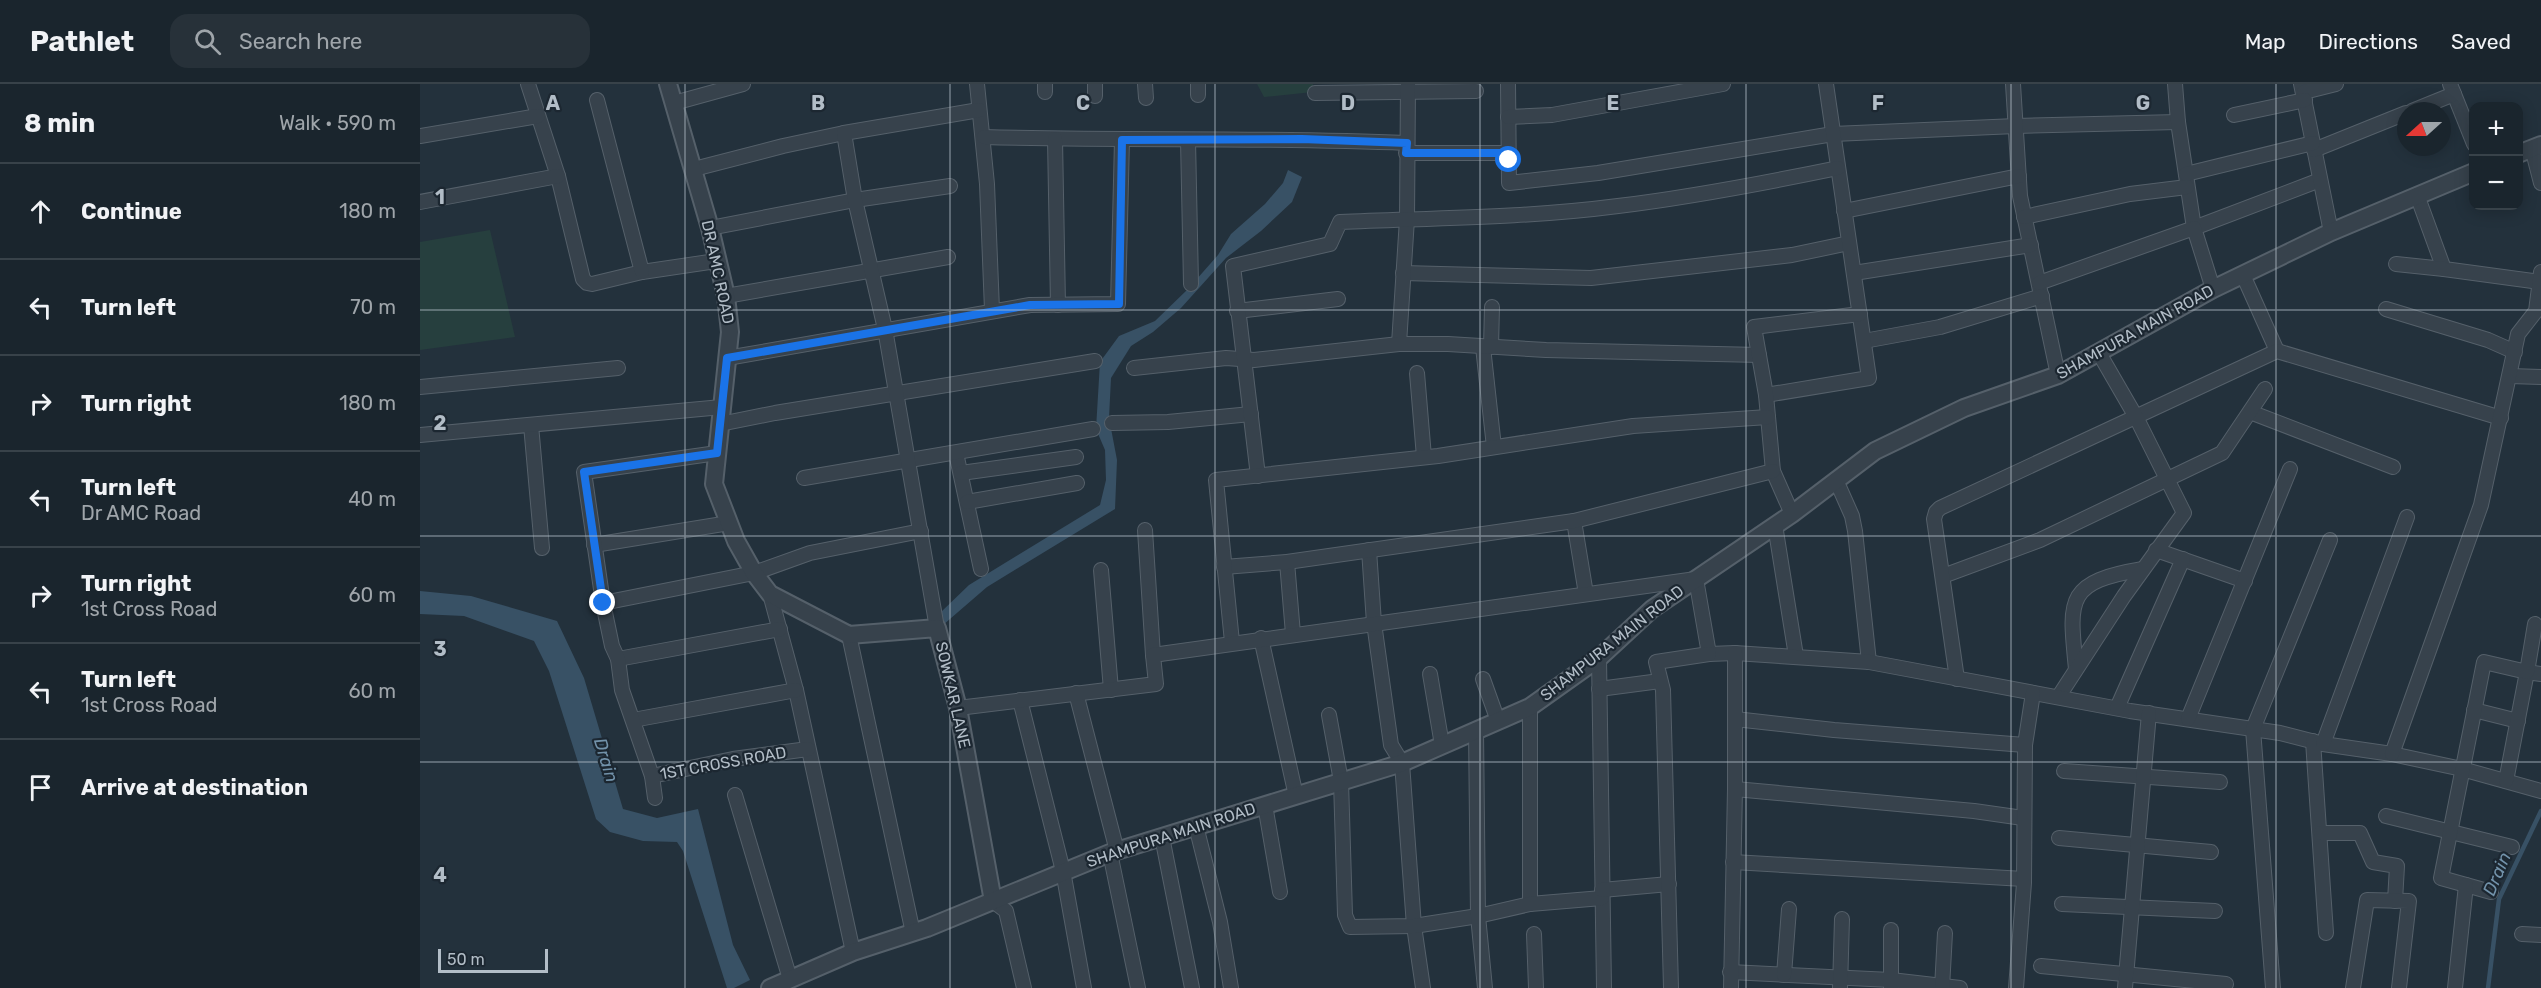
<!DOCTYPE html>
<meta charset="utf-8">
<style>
:root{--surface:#1a252d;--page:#273139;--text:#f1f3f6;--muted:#9fa5aa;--line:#384249}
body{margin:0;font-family:Rubik,sans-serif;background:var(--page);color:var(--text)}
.controls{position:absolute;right:18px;top:18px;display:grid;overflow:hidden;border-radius:12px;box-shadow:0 3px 15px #0003}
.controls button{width:54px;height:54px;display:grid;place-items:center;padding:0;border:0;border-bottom:2px solid var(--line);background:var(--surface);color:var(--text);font:30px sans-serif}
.compass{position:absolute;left:1977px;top:18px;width:54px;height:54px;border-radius:50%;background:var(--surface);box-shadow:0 3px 15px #0003;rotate:249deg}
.scale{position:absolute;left:18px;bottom:15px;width:110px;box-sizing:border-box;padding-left:6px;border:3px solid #b2bdc7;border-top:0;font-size:16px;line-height:21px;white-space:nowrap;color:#b2bdc7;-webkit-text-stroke:4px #1c2731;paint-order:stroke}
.stop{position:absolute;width:18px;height:18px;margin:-14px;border:4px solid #1a73e8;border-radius:50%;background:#fff}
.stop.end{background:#1a73e8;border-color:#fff;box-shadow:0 2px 6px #0008}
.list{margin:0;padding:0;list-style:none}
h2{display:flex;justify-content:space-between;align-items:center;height:78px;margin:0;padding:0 24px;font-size:26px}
h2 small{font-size:20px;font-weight:400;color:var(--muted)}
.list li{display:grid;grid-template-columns:39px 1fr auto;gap:18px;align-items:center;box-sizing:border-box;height:96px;padding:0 24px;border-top:2px solid var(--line)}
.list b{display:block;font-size:22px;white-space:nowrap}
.list p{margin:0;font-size:20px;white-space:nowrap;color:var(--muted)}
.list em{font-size:20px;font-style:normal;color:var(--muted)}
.icon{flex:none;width:33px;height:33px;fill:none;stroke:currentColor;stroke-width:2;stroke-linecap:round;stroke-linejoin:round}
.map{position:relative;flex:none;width:2121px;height:904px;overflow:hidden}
header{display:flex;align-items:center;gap:36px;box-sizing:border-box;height:84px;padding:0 30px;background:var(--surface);border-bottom:2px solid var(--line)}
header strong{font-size:28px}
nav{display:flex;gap:33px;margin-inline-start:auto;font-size:21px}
.search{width:420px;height:54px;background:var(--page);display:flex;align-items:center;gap:15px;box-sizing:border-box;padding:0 21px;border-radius:18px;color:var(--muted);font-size:22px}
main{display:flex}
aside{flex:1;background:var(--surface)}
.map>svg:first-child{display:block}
.green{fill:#263f3e}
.water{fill:#385165}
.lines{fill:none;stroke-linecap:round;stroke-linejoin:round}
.stream{stroke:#385165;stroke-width:4.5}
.minor-casing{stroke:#55606a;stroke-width:16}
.tertiary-casing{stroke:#55606a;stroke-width:20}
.minor{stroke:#37424c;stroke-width:14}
.tertiary{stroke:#37424c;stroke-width:16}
.route{stroke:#1a73e8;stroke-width:8}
.grid{fill:none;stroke:#b2bdc7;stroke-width:1.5;stroke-opacity:0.55}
.labels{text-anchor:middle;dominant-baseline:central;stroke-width:4.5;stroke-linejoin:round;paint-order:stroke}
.street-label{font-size:16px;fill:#b2bdc7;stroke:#1c2731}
.water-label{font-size:18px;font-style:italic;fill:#7292aa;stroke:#1c2731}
.grid-label{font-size:20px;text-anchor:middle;font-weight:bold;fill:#b2bdc7;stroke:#1c2731;stroke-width:4.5;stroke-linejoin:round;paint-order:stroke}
</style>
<header>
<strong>Pathlet</strong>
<div class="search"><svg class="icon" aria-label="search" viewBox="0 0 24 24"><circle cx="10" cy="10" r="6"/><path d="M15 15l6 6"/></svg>Search here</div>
<nav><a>Map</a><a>Directions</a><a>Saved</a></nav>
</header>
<main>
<aside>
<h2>8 min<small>Walk · 590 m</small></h2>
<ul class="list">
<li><svg class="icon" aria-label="ahead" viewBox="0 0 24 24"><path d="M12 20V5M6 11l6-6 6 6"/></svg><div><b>Continue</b></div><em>180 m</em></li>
<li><svg class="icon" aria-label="left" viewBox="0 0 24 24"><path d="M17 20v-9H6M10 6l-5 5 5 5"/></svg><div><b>Turn left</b></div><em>70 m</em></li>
<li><svg class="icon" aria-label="right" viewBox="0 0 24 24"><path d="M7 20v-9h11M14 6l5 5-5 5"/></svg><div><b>Turn right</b></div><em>180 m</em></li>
<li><svg class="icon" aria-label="left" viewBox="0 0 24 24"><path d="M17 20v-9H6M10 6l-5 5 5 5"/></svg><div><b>Turn left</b><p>Dr AMC Road</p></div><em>40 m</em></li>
<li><svg class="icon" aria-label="right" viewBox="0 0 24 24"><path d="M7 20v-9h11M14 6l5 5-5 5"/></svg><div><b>Turn right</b><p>1st Cross Road</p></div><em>60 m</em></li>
<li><svg class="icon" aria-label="left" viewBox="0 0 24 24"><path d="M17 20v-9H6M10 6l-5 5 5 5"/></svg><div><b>Turn left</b><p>1st Cross Road</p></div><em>60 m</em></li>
<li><svg class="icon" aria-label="arrive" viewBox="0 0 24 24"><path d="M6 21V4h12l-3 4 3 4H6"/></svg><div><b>Arrive at destination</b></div></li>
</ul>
</aside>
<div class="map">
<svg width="2121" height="904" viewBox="0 0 2121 904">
<rect width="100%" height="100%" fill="#23313c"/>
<!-- green -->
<g class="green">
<path d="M837,0H893V8L844,13Z"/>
<path d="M70,146L95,253L0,266V158Z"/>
</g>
<!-- water -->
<g class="water">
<path d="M868,86L882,93L872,118L841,147L806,174L761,224L733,248L711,262L691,294L689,334L697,376L695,425L567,503L523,541L521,528L549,501L680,421L686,396L685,366L676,345L680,278L699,252L735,237L768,205L798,171L811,150L845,120L863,99Z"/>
<path d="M0,507L51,512L137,537L164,594L203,725L237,734L278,725L313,861L330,896L314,904H307L263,767L257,758L223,757L190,748L176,735L129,587L114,557L44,532L0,530Z"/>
</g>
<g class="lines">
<!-- stream -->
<path class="stream" d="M2068,904L2079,815L2121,727"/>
<defs>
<g id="minor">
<path d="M108,0L138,92L163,195L167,199L172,200L222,188L296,177"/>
<path d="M557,0L567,100L572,226"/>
<path d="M625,0V8"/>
<path d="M675,0V12"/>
<path d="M725,0L726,14"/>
<path d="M778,0V11"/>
<path d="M1088,0L1089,99L1178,89L1413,50L1596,42L1758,38"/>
<path d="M1593,0L1600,112L1638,291"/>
<path d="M1755,0L1758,38L1774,144L1900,96"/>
<path d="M1881,0L1911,148"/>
<path d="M2030,0L2054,60"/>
<path d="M1884,8L1916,0"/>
<path d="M895,9L1056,7"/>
<path d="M177,16L222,188"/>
<path d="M254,19L323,0"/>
<path d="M1992,27L2034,10"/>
<path d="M1814,31L1885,16"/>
<path d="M1088,33L1132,31L1303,0"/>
<path d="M0,52L118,32"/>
<path d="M564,53C705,57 846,53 986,59"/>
<path d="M635,55L638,221"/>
<path d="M768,56L771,200"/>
<path d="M2112,64L2121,99"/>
<path d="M1894,66L1986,29"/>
<path d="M986,69H1089"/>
<path d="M274,85L363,62L424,49"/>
<path d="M1766,90L1893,59"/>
<path d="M1997,111L2024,185L2120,198"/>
<path d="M0,118L138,92"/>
<path d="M1424,127L1599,92"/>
<path d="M1604,133L1710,110L1767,103"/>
<path d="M290,144L435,116L530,102"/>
<path d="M1976,180L2024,185"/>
<path d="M983,189L1171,194L1372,171L1429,159"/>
<path d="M1434,189L1611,161"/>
<path d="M1823,191L1857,267"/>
<path d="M1619,199L1774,144L1793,205"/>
<path d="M306,212L528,173"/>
<path d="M1966,225L2068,256L2095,268"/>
<path d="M817,227L918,215"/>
<path d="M1444,257L1520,243L1622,212"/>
<path d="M979,260L987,135L988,0"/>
<path d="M1063,263L1074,363"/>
<path d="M1071,263L1072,223"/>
<path d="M307,274L610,221L698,220L702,56"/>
<path d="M714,284L806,274L834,276L979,260H1028L1126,266L1339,271"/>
<path d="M997,289L1004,373"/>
<path d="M2090,292L2121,293"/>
<path d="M0,303L198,284"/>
<path d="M1346,311L1449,294L1406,0"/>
<path d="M1830,328L1973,383"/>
<path d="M692,339L748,338L831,330"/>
<path d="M300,340L355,329L675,277"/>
<path d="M111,341L122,464"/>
<path d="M0,351L302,323"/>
<path d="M536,369L561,485"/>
<path d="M541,389L656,373"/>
<path d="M838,392L813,182L910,160L920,138C1013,134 1106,134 1198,122C1272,113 1345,99 1418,84"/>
<path d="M384,394L673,345"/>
<path d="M1416,396L1432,432L1435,447L1449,578"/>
<path d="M547,418L657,399"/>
<path d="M1372,430L1353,387L1346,311L1334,243L1440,230"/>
<path d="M1154,437L1166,510"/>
<path d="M1355,441L1376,572"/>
<path d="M725,446L733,571"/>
<path d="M174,461L309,439"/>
<path d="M949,466L954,539L971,661L982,679L994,842L1003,904"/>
<path d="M1736,466L1825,497"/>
<path d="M867,478L873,550"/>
<path d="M804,483L867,478L1154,437L1353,387"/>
<path d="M681,486L691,606"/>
<path d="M1523,492L1620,456L1802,369L1845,305"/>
<path d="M350,510L376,606L433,868"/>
<path d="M183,519L334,489L390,469L501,447"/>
<path d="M517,544L465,245L435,116L424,49L559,26"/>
<path d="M429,551L493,849"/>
<path d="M841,554L876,712"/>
<path d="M812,558L796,396L1018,372L1213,342L1348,333"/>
<path d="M1179,574L1184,904"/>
<path d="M198,575L360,545"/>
<path d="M1656,585C1649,515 1645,498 1723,485"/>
<path d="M1010,590L1022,661"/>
<path d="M1063,595L1078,637"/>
<path d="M1537,595L1514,435L1516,428L1520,424L1857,267L2081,334"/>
<path d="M1179,605L1240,597"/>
<path d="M656,609L697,767"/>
<path d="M1639,612L1704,512L1764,429L1716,333L1679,269"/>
<path d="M600,616L643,787L664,904"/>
<path d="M1110,623V820"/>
<path d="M538,624L736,600L733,571L1276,495L1289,570L1315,569L1449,578L1710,627L1860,649L1903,660L1972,670L2042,685L2121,707"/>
<path d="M1697,624L1763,475"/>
<path d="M2054,626L2098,637"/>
<path d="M909,631L921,697L925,831L930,843L994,842L1058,832L1110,820L1182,814"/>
<path d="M1315,635L1414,646L1605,661"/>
<path d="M1768,635L1870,385"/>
<path d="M213,636L376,606"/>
<path d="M1056,646L1058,832L1065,904"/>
<path d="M1893,657L1906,849"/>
<path d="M1903,660L1987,433"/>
<path d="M1972,670L2061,421L2098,250L2116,227L2121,188"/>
<path d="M1644,687L1800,698"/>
<path d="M232,692L313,675L388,665"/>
<path d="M2086,697L2107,588L2121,590"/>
<path d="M1315,705L1554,727L1603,734"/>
<path d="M315,711L370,895"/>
<path d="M235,714L232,692L202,606L198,575L192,562L183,519L164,388L297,369"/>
<path d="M845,721L860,808"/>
<path d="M1966,732L2092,763"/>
<path d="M776,742L800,838L811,904"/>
<path d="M1901,749H1940L1953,778L1977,782L1975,817"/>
<path d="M742,753L772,904"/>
<path d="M1639,754L1791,768"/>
<path d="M690,769L718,904"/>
<path d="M1313,778L1604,795"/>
<path d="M1182,806L1249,800"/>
<path d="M2071,808L2021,794L2064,578L2107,588L2115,540"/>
<path d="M573,817L586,827L604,904"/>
<path d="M1642,820L1795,827"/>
<path d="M1114,850L1116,904"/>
<path d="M2102,850L2121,851"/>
<path d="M1621,882L1806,900"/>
<path d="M1310,888L1471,896L1540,904"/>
<path d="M1364,891L1369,825"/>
<path d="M1251,904L1243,606L1236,578L1289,570"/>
<path d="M1311,904L1315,705V569"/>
<path d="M1420,904L1422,835"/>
<path d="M1471,904V846"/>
<path d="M1522,904L1525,849"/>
<path d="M1596,904L1604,799L1605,661L1613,609"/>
<path d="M1705,904L1729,629"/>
<path d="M1853,904L1833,645L1910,456"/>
<path d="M1933,904L1947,816L1989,817L1979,904"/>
<path d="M2035,904L2046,801"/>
</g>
<g id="tertiary">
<path d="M248,0L290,144L306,212L310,248L294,400L316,457L334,489L350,510L429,551L517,544L538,624L573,817"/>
<path d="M2098,70L2121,61"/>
<path d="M350,904L433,868L507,844L690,769L982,679L1110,623L1179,574L1232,525L1372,430L1455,367L1544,324L1638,291L1793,205L1911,148L2054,88"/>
</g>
</defs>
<!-- minor casing -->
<use href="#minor" class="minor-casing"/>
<!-- tertiary casing -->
<use href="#tertiary" class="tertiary-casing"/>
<!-- minor -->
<use href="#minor" class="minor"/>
<!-- tertiary -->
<use href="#tertiary" class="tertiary"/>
</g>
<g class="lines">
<!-- route -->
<path class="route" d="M183,519L164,388L297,369L307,274L610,221L699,220L702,56L882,55L987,59L986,69H1089V76"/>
</g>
<!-- grid -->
<path class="grid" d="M265,0V904M530,0V904M795,0V904M1060,0V904M1326,0V904M1591,0V904M1856,0V904M0,226H2121M0,452H2121M0,678H2121"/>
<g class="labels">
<!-- street labels -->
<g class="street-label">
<text transform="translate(298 188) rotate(78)">DR AMC ROAD</text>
<text transform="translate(1715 248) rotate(-29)">SHAMPURA MAIN ROAD</text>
<text transform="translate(1192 559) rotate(-38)">SHAMPURA MAIN ROAD</text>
<text transform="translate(533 611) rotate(77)">SOWKAR LANE</text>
<text transform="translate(303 679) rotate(-10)">1ST CROSS ROAD</text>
<text transform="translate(751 751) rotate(-18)">SHAMPURA MAIN ROAD</text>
</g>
<!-- water labels -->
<g class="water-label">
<text transform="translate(186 676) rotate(73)">Drain</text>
<text transform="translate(2077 790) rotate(-67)">Drain</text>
</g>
</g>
<g class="grid-label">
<text x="133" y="26">A</text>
<text x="398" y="26">B</text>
<text x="663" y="26">C</text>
<text x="928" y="26">D</text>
<text x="1193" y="26">E</text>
<text x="1458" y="26">F</text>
<text x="1723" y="26">G</text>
<text x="20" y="120">1</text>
<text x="20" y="346">2</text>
<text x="20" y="572">3</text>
<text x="20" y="798">4</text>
</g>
</svg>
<div class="controls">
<button>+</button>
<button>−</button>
</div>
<svg class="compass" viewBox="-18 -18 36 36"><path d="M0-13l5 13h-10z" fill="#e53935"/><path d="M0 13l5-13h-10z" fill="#9fa5aa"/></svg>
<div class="scale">50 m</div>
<div class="stop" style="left:1089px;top:76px"></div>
<div class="stop end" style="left:183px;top:519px"></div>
</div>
</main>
